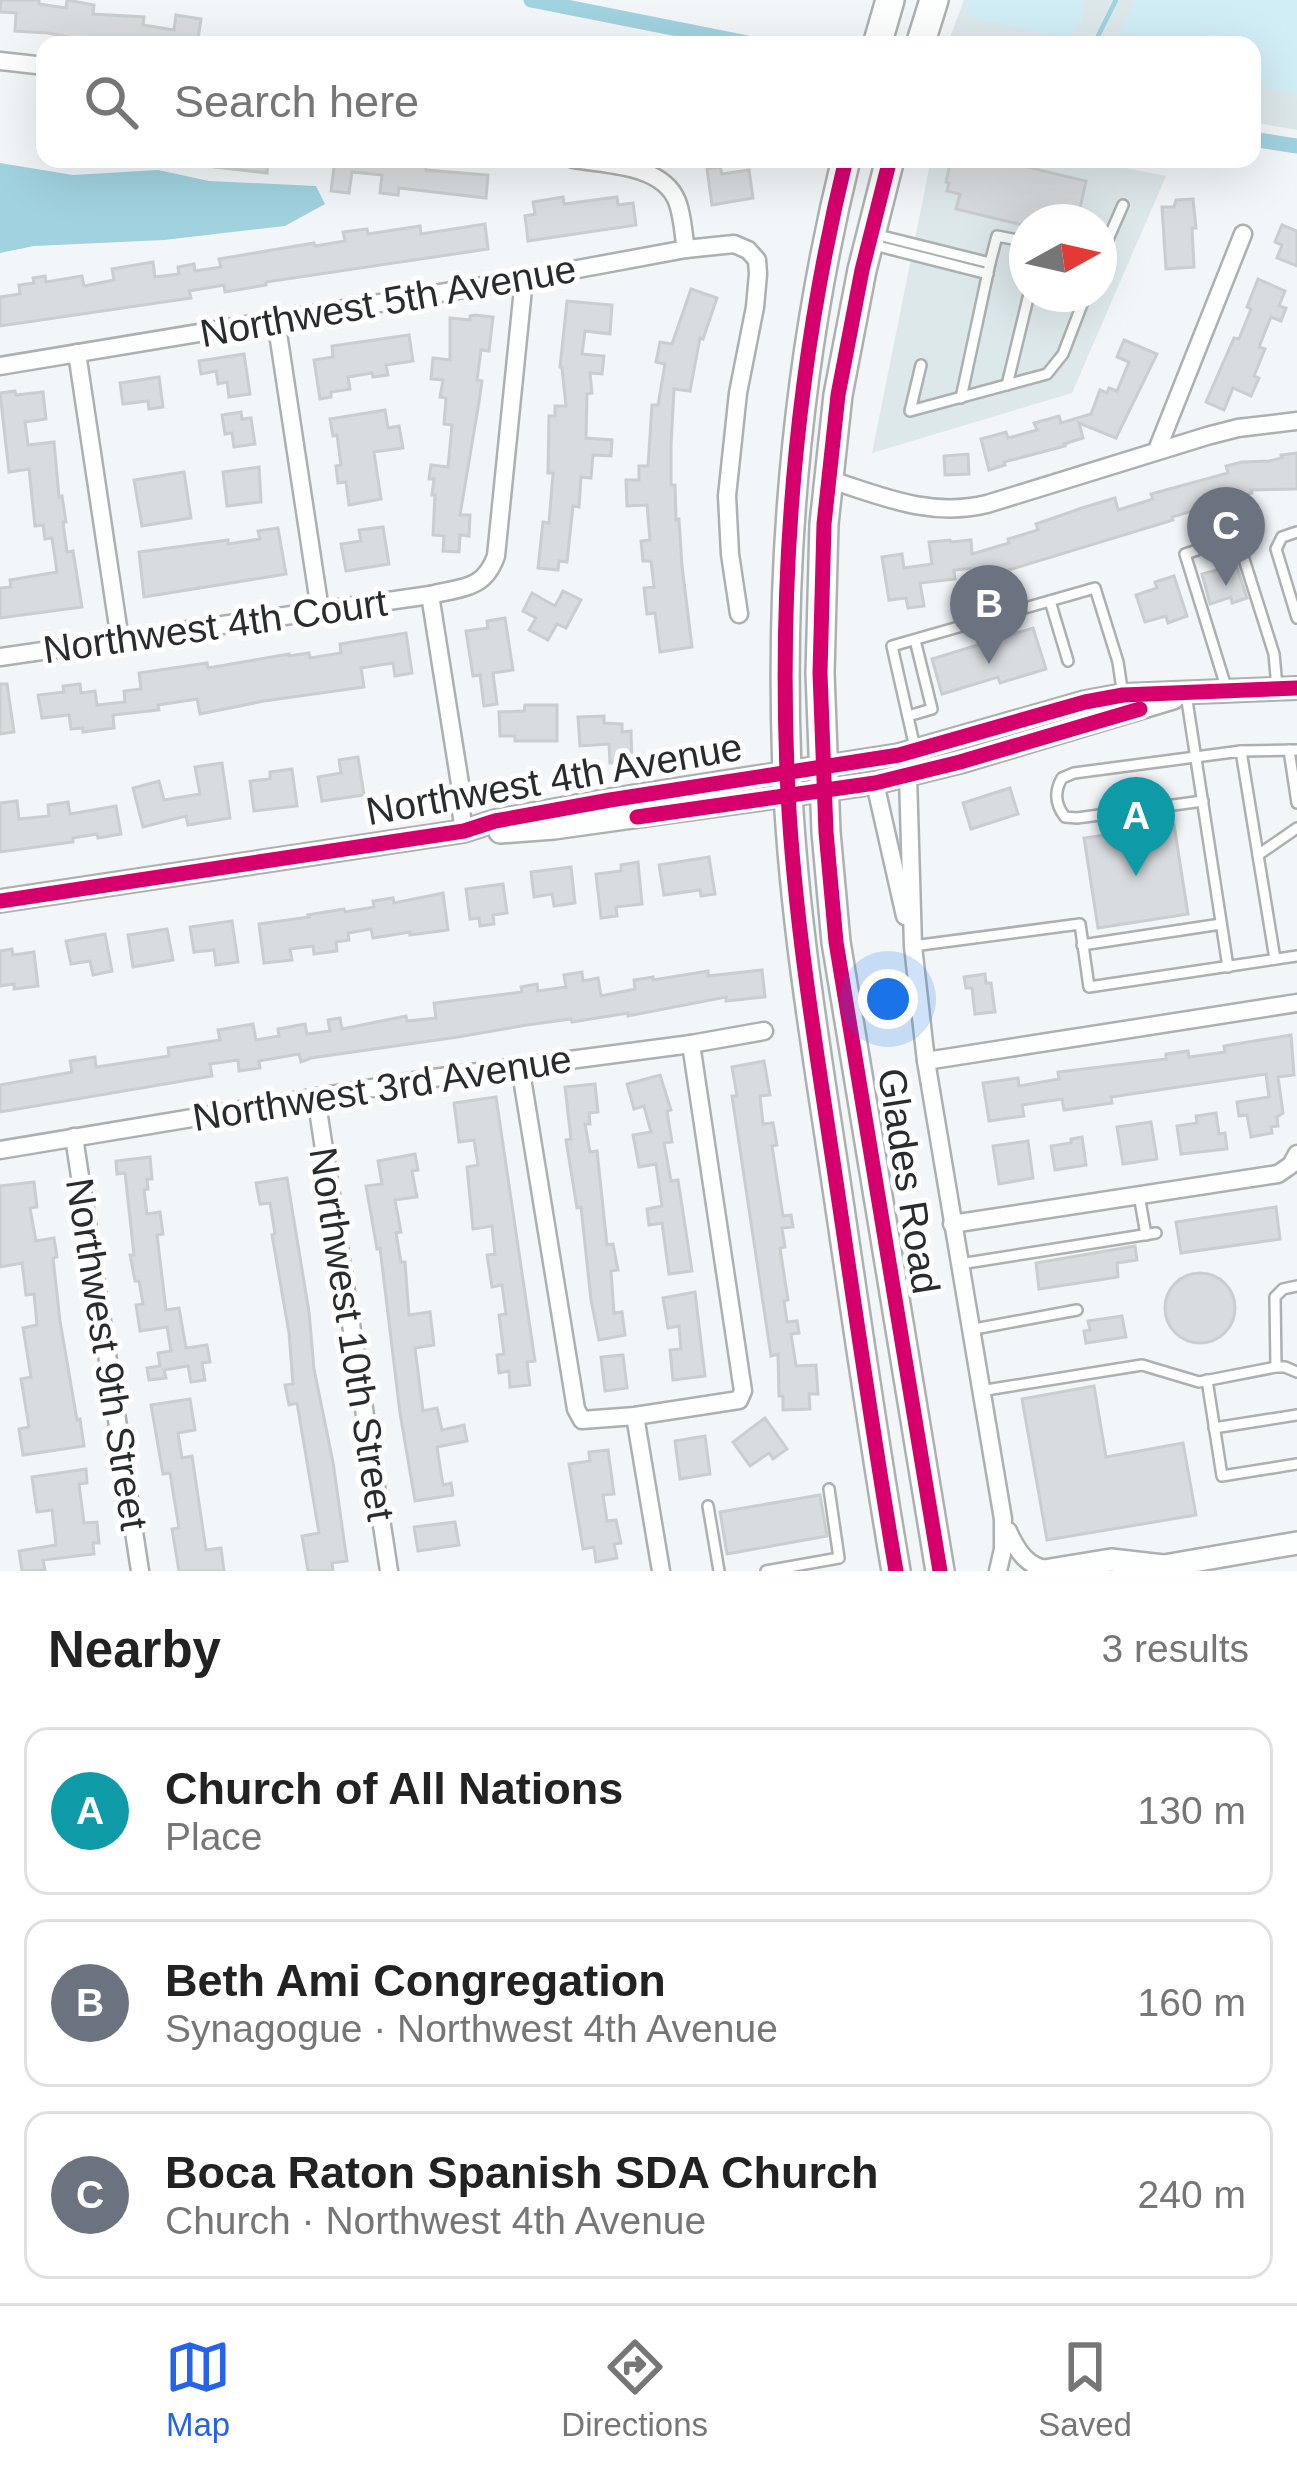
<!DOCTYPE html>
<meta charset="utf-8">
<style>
:root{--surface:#fff;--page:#f6f6f6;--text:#222;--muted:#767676;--line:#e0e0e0;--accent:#2563eb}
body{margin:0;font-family:Helvetica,sans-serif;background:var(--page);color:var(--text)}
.compass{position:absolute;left:1009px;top:204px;width:108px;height:108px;border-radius:50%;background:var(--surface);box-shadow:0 12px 48px #0002;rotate:82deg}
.you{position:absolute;left:888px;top:999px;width:42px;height:42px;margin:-30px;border:9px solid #fff;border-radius:50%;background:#1a73e8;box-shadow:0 0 0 18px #1a73e833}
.badge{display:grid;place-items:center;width:78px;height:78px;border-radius:50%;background:var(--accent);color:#fff;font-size:39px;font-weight:700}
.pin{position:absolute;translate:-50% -99px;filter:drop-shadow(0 3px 6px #0008)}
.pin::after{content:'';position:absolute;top:63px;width:42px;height:36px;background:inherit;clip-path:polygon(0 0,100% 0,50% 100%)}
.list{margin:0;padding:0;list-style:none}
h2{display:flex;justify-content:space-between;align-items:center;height:156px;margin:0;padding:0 48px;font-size:51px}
h2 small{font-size:39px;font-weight:400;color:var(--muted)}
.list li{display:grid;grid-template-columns:78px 1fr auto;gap:36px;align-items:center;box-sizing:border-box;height:168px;margin:0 24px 24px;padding:0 24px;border:3px solid var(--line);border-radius:24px}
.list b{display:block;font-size:45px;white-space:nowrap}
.list p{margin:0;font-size:39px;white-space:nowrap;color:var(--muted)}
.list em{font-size:39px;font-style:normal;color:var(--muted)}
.icon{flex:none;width:66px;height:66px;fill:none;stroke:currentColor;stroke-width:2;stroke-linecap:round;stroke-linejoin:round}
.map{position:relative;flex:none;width:1297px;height:1571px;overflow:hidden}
.search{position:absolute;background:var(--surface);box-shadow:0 12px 48px #0002;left:36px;right:36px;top:36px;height:132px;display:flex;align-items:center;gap:30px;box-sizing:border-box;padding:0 42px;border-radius:24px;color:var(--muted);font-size:45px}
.sheet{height:732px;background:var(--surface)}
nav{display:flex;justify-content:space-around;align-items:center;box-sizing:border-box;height:168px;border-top:3px solid var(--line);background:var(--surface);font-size:33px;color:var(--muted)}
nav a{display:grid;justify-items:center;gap:6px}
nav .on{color:var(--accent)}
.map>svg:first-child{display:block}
.built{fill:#dde8eb;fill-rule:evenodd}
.green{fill:#d1edf5}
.water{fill:#a1d2e0}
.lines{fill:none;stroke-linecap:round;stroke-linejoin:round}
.stream{stroke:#a1d2e0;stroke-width:4.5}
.canal{stroke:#a1d2e0;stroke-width:15}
.building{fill:#d9dcde;stroke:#cacecf;stroke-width:3}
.service-casing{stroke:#adb0b1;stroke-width:14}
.minor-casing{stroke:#adb0b1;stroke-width:21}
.tertiary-casing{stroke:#adb0b1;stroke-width:26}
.primary-casing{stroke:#adb0b1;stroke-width:32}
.service{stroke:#fdfefe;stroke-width:9}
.minor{stroke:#fdfefe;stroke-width:16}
.tertiary{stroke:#fdfefe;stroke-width:21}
.primary{stroke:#fdfefe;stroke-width:27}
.cycleway-casing{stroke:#fff;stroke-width:22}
.cycleway{stroke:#d6006c;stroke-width:15}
.labels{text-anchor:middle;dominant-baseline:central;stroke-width:10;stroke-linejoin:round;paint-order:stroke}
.street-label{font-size:39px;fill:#292c2d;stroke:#fff}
</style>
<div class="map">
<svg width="1297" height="1571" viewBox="0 0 1297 1571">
<rect width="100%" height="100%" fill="#f2f6f8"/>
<!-- built -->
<g class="built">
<path d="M964,0H1297V130L1252,122V45H947Z"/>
<path d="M931,159H1081L1166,176L1072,393L872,453ZM1027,222H1099V294H1027Z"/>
</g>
<!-- green -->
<g class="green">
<path d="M965,0H1081L1082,22L1067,39L973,18L966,9Z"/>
<path d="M1135,0H1297V94L1252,84V45H1114Z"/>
</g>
<!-- water -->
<path class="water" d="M0,163L73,175L158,170L209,181L316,186L325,204L285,226L164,240L34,246L0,253Z"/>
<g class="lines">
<!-- stream -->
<path class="stream" d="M1097,38L1116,0"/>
<!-- canal -->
<g class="canal">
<path d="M531,0L758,45"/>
<path d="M1252,139L1297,146"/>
</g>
</g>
<!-- building -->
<g class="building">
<path d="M1,0H39V4L66,8L67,0L94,5L93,14L144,17L143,25L174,30L176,15L201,19L197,45H126L93,42L48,33L15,31L16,13L0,12Z"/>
<path d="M215,159H268L267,173L214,167Z"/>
<path d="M335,159H367L426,167V170L488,175L486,198L399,188L398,195L380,193L382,175L352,172L349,193L331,191Z"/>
<path d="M951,159H993L1086,181L1077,222H1027V226L956,209L960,194L947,191L949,183L946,182Z"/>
<path d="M720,167L722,174L749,170L753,198L712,205L707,169Z"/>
<path d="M563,197L564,204L617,197L618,205L633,203L636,225L528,241L525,216L535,214L533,202Z"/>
<path d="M1193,199L1196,228H1192L1194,267L1166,269L1162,207H1174L1176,200Z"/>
<path d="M485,224L488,249L266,282V285L225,292L224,285L189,291L191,298L0,326V297L20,294L19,285L34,283L33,278L45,276L46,282L82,276L84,286L114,280L112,269L153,262L155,277L179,274L178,267L194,264L195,271L221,267L219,259L314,243L315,246L345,241L343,232L367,229L368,234L420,226L421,234Z"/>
<path d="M1282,225L1297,231V266L1277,258L1282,245L1275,242Z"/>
<path d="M1258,279L1285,291L1279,306L1286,308L1281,321L1271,317L1259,347L1265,349L1254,376L1259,378L1251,396L1233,388L1224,410L1206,402L1234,338L1239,339L1251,309L1247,307Z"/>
<path d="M691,289L717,298L703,339L700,338L690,391L674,389L671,446V485H675L676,520L679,519L682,566L692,647L660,652L655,613L647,614L644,588L654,587L651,561H643L641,541L650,540L647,505L627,506L626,480H639V466H648L652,405H658L665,364L656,362L660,342L672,344Z"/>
<path d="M567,301L612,305L610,334L585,331L582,354L604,356L602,374L590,373L592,393L587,394L586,438L612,440L611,456L593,455L591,478L581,477L579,507L573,506L567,562L559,561L558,570L538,568L543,522L549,523L553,473H548L549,416H555V406H566L562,368L560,367Z"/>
<path d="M475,315L493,317L489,351L481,350L477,380L482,381L479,402L460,515H470L469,536L460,535L459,552L443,551L444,536L433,535L435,495H432L434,479H429L431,465L448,467L452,425L444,424L446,398L440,397L443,380L431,379L433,358L450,360V318L470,320V316Z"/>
<path d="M409,335L413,361L386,365L388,375L373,377L372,373L348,377L350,389L331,392V397L320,399L314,360L333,357L332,346Z"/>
<path d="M1124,340L1157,354L1116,438L1079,423L1083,438L1064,444L1065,446L1004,462L1005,465L989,470L981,439L1006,432L1008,438L1037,430L1034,423L1059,416L1061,423L1091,414L1100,390L1107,393L1109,388L1117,391L1129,362L1117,357Z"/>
<path d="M244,354L250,394L229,397L227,382L218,384L216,371L201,374L199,361Z"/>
<path d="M159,377L163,407L149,409L148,401L123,404L120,383Z"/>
<path d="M15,391L16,395L43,392L46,419L25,422L28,445L54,442L59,497L62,496L66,522H63L67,552L73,551L82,607L0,618V588L11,587L10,580L57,572L52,538L45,539L43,525L35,526L29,469L9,472L0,393Z"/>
<path d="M385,410L388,428L399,426L403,448L374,452L381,499L349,505L346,482L338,483L336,466L341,465L337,435L333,436L330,419Z"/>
<path d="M241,412L242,419L251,418L255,444L234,447L232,433L225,434L222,415Z"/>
<path d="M1297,453V489L1251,490L1252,493L1172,517L1173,520L989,576L986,567L954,570L955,579L920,583L924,606L908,608L906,598L889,600L882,557L902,554L904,568L932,564L929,542L950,540L951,542L971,540L972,554L1009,543L1008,539L1038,530L1036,524L1082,508L1115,498L1118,510L1153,499L1151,494L1228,473L1226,466L1242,462L1269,461L1282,458L1281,455Z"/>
<path d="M968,454L969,474L945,475L944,456Z"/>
<path d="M259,467L261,502L227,506L223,472Z"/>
<path d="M184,472L191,518L142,526L134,480Z"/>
<path d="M383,527L389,564L346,571L341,544L361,541L359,530Z"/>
<path d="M278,528L286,574L144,597L139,552L228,540V544L260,539L258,531Z"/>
<path d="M1234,558L1247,598L1232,603L1231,597L1210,604L1202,574L1224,568L1222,562Z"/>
<path d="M1174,576L1187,616L1168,623L1166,616L1145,622L1136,595L1157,588L1155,582Z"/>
<path d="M563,591L581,600L566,628L557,624L548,640L529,630L536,618L523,611L532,593L555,606Z"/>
<path d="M505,618L513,670L493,673L497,704L484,706L480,675L473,676L466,631L488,628L487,621Z"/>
<path d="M1033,628L1046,669L1000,683L998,677L942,694L932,659Z"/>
<path d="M406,633L412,673L395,676L393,663L361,668L364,687L264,701L200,714L197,699L158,705L159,710L113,715L114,728L83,732V728L71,729L69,715L42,718L38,695L64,692L63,686L80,684L81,693L95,691L97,705L125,702L124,691L141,689L139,673L207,663L208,668L289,654V656L309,653L310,658L341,653L340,644Z"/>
<path d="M0,684H7L14,732L0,734Z"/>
<path d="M525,705H557V741H515V736H500L499,712L524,711Z"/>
<path d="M604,716V723L622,724V732L631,731L632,762L610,763L609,744L580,746L578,717Z"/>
<path d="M358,757L364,795L322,801L318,777L341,773L339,760Z"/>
<path d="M222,763L230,818L188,825L186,816L143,827L133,788L159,781L164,800L200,794L195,767Z"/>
<path d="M292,769L297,806L254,811L250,781L270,779V772Z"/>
<path d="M1010,788L1018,814L971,829L963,803Z"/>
<path d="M17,801L19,819L49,816L48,805L68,802L70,814L116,806L121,834L98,838L97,834L73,838V842L0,852V803Z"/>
<path d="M1174,825L1188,914L1098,928L1084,838Z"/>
<path d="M709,857L715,894L701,896L700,890L664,895L659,865Z"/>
<path d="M638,862L642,904L616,907L617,916L601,918L596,874L621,871V865Z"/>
<path d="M571,867L575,903L554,906L552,894L534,897L531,872Z"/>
<path d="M503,884L507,913L493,915L494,924L480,926L479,918L470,919L466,889Z"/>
<path d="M443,893L448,930L410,935V932L373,938L371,929L348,933L349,940L336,942L337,951L314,954L313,946L290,949L292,960L264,963L259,924L309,917L308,915L344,909L345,912L374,907L373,901L393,898L394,903Z"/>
<path d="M232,921L238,962L216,965L214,950L194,952L190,927Z"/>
<path d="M167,929L173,960L133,967L128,935Z"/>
<path d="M105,934L112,971L93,975L90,961L71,964L66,941Z"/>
<path d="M12,949L13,955L34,952L38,986L14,989V984L0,986V951Z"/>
<path d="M762,970L765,997L726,1001V997L628,1016V1013L572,1022L571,1019L527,1025L458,1037L311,1058L301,1062L299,1054L259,1061L260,1068L239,1071L238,1060L210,1064L212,1076L0,1112V1085L72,1072L70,1061L95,1057L96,1067L169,1056L168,1048L220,1040L218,1030L253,1024L256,1040L279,1036L278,1029L305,1024L307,1034L330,1031L328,1020L340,1018L342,1029L406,1016L407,1021L436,1018L434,1003L522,992L521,987L537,984L538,991L566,987L564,975L582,972L583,981L598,978L601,996L635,989L634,980L653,977V980L708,971V976Z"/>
<path d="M985,974L986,983H991L995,1012L975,1014L972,988H966L964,977Z"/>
<path d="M1291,1035L1294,1075L1278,1077L1283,1113L1277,1117L1278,1126L1271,1127L1272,1133L1251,1137L1247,1115L1239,1116L1237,1102L1269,1097L1266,1074L1111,1097L1112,1103L1064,1110L1062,1099L1022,1105L1024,1116L989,1121L983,1083L1018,1078L1019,1086L1059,1079L1058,1072L1166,1059V1054L1188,1051L1189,1057L1225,1052L1224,1046Z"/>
<path d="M764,1061L770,1095L760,1096L763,1124L773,1123L777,1145L772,1146L783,1216L791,1215L793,1227L782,1228L785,1247L780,1248L788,1300L784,1301L787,1322L797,1321L799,1333L791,1334L796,1366L816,1365L818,1394H809L810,1409L783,1410V1396H779L778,1354L771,1356L732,1096H737L732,1067Z"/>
<path d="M660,1075L671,1110L667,1111L672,1142L664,1143L671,1181L678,1180L692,1271L669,1274L662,1223L649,1225L647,1209L662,1206L656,1164L639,1167L633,1135L651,1132L644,1106L634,1109L627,1084Z"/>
<path d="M595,1084L598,1112L589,1113L590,1124H585L590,1152L597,1151L607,1245L613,1244L618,1270L611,1271L614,1313L622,1312L625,1335L599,1340L591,1300L581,1207L577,1208L566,1140L571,1139L565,1087Z"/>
<path d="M496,1097L535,1361L527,1362L530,1385L510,1387L509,1371L499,1373L497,1355L504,1354L499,1315L506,1314L502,1285L492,1287L487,1255L495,1254L492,1226L473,1229L467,1167L478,1165L474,1140L459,1142L454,1103Z"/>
<path d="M1216,1113L1219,1134L1225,1133L1227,1149L1181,1154L1177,1126L1197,1123L1196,1116Z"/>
<path d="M1151,1122L1157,1159L1123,1164L1117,1127Z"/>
<path d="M1082,1137L1086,1165L1055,1170L1051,1146L1071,1143V1139Z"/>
<path d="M1028,1141L1033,1178L999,1184L993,1146Z"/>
<path d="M415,1154L418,1170L412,1171L417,1197L395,1200L401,1232L396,1233L401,1262H405L409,1315L430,1312L434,1345L415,1348L423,1411L437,1408L442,1430L464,1425L467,1441L437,1447L443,1485L451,1483L453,1495L415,1501L400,1413L380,1248L377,1249L366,1186L382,1184L378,1161Z"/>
<path d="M150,1157L152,1179H147L148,1189L144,1190L147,1214L160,1212L163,1234L157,1235L166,1310L179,1308L186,1348L207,1345L210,1362L202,1363L205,1380L191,1382L188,1366L164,1370L166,1378L149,1380L147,1368L160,1366L158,1353L171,1351L167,1327L140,1331L136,1305L143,1304L139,1281H135L130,1255H134L125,1173L117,1174L116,1161Z"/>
<path d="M287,1178L309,1312L314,1369L333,1462L347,1561L332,1563L333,1571H308L302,1536L319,1533L297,1403L289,1405L285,1385L293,1384L289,1333L272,1235L275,1234L270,1203L260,1204L256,1183Z"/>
<path d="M34,1182L37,1207L30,1208L36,1241L54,1238L57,1257L53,1258L60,1321L77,1420L80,1419L84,1446L23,1455L19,1429L29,1427L21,1379L31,1377L23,1328L37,1325L34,1294L26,1295L22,1263L0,1267V1186Z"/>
<path d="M1276,1207L1280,1239L1181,1253L1176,1222Z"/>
<path d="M1135,1246L1137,1260L1117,1263L1118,1277L1039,1289L1036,1263Z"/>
<circle cx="1200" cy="1308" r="35"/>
<path d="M695,1292L705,1376L673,1380L670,1350L681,1349L679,1326L668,1328L663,1298Z"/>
<path d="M1122,1316L1126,1337L1086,1343L1084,1331L1090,1330L1088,1321Z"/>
<path d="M623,1355L627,1388L605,1391L601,1357Z"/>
<path d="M1094,1386L1106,1457L1183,1443L1196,1515L1047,1540L1022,1399Z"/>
<path d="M190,1399L195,1430L178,1433L182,1458L192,1456L206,1550L221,1548L224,1571H179L172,1529L179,1528L173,1492L170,1473L163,1474L151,1405Z"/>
<path d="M765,1418L787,1449L773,1459L769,1453L750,1466L733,1442Z"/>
<path d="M705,1436L710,1474L680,1479L675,1441Z"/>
<path d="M608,1450L614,1494L603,1495L607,1521L616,1520L621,1543L614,1544L617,1558L596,1562L594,1547L583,1549L569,1464L590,1461L589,1452Z"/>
<path d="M86,1469L87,1483L79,1484L84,1523L97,1522L99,1543H93L94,1554L43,1560L45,1570L22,1571L19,1551L56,1545L52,1510L37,1512L32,1477Z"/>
<path d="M820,1495L827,1536L727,1554L720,1512Z"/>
<path d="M455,1522L459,1545L418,1551L414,1527Z"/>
</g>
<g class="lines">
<defs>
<g id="service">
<path d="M878,235L990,263L997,236L1027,242"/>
<path d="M874,245L988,274"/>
<path d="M1099,260L1123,205"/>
<path d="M921,365L910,411L1047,374L1063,354L1086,294"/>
<path d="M1007,385L1029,294"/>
<path d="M961,398L990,263"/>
<path d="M1297,532L1282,537L1276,549L1297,618"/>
<path d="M1050,601L1068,661"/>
<path d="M1227,690L1185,554L1237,537L1274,654L1277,687"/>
<path d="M1186,694L1228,967"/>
<path d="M908,716L932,709L915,640"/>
<path d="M915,748L892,646L1095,588L1118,662L1123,696"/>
<path d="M1289,750L1297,803"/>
<path d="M1241,751L1297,750"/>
<path d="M1203,801L1077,818L1065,817C1055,804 1054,792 1062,778L1074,773L1241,751L1275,959"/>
<path d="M1258,855L1297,828"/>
<path d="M1082,945L1221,924"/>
<path d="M913,946L1080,924L1089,987L1297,956"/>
<path d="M1139,1195L1146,1235"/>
<path d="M960,1264L1156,1233"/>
<path d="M969,1330L1077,1310"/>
<path d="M1276,1367L1275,1297L1283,1289L1297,1286"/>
<path d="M1207,1380L1222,1476L1297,1464"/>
<path d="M980,1391L1142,1365L1199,1382L1276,1367H1285L1297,1372"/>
<path d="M1214,1428L1297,1415"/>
<path d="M708,1506L719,1571"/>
<path d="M766,1571L839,1558L829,1489"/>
</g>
<g id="minor">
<path d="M0,61L45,66"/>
<path d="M573,159C606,165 662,164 677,201C683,216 683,234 686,249"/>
<path d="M276,320L320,610"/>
<path d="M77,353L120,640"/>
<path d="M0,366L524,279L686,249L734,244L748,250L757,260L758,274L755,307L738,393L727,496L730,554L739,614"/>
<path d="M1157,450L1243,234"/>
<path d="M828,479C881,496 930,518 987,504L1207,436L1238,428L1297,421"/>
<path d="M430,595L461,790L460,804L464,831"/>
<path d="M0,657L430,595C462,587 484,590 496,556L524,279"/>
<path d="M908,776L913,946L926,1061L1003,1519V1549L998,1571"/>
<path d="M875,783L905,916"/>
<path d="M926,1061L1297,1003"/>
<path d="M520,1066L576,1409L582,1420L635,1416L739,1400L743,1391L691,1044"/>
<path d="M316,1097L389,1571"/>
<path d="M74,1137L140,1571"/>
<path d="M0,1150L426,1079L691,1044L764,1031"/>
<path d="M952,1224L1278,1174L1291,1165L1297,1154"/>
<path d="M635,1416L661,1571"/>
<path d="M1008,1531C1017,1551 1027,1567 1050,1570"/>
</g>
<g id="tertiary">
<path d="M500,832L554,828L875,783L960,762L1173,698"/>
<path d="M0,901L464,831L495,821L610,800L899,755L1085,702L1123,695L1297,688"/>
<path d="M1044,1571L1111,1560L1163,1566"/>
<path d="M1151,1571L1164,1566L1297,1543"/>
</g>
<g id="primary">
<path d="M877,45L890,0"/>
<path d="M920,45L934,0"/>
<path d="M846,159C797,359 779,566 787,771C792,904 814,1036 834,1168C854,1302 873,1437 896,1571"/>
<path d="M890,159L862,270L838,395L824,524L820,673L826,832L836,942L940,1571"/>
</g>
</defs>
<!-- service casing -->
<use href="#service" class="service-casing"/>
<!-- minor casing -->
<use href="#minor" class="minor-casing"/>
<!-- tertiary casing -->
<use href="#tertiary" class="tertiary-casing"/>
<!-- primary casing -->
<use href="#primary" class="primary-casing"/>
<!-- service -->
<use href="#service" class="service"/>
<!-- minor -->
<use href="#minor" class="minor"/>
<!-- tertiary -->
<use href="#tertiary" class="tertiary"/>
<!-- primary -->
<use href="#primary" class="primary"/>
<defs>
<g id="cycleway">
<path d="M846,159C797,359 779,566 787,771C792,904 814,1036 834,1168C854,1302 873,1437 896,1571"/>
<path d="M890,159L862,270L838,395L824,524L820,673L826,832L836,942L940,1571"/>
<path d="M637,817L875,783L960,762L1140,709"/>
<path d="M0,901L464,831L495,821L610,800L899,755L1085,702L1123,695L1297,688"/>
</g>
</defs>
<!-- cycleway casing -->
<use href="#cycleway" class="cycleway-casing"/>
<!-- cycleway -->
<use href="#cycleway" class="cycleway"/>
</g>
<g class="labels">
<!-- street labels -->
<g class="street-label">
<text transform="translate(388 301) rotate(-10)">Northwest 5th Avenue</text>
<text transform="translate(215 626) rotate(-8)">Northwest 4th Court</text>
<text transform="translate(554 779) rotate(-10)">Northwest 4th Avenue</text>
<text transform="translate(382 1088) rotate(-9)">Northwest 3rd Avenue</text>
<text transform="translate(909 1181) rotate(81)">Glades Road</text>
<text transform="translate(352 1334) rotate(81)">Northwest 10th Street</text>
<text transform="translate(107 1354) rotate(81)">Northwest 9th Street</text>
</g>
</g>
</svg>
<svg class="compass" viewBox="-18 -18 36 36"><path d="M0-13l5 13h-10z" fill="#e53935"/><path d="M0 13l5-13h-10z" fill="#767676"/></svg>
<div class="you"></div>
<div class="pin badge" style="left:1136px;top:876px;background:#0f9aa8">A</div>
<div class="pin badge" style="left:989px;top:664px;background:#6b7280">B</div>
<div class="pin badge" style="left:1226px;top:586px;background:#6b7280">C</div>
<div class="search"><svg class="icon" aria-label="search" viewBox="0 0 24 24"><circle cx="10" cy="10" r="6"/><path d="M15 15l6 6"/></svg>Search here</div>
</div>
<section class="sheet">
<h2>Nearby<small>3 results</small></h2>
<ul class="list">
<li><span class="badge" style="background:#0f9aa8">A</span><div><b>Church of All Nations</b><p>Place</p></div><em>130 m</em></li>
<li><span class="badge" style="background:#6b7280">B</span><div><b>Beth Ami Congregation</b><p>Synagogue · Northwest 4th Avenue</p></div><em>160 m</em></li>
<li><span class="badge" style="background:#6b7280">C</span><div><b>Boca Raton Spanish SDA Church</b><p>Church · Northwest 4th Avenue</p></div><em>240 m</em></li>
</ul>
</section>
<nav>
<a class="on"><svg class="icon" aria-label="map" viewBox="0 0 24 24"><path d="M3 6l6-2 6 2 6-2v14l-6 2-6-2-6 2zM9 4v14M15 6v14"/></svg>Map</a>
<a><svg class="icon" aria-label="directions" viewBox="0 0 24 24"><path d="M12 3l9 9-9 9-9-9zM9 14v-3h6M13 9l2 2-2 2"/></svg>Directions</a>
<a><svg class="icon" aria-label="saved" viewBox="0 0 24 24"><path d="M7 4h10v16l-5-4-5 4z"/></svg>Saved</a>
</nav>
